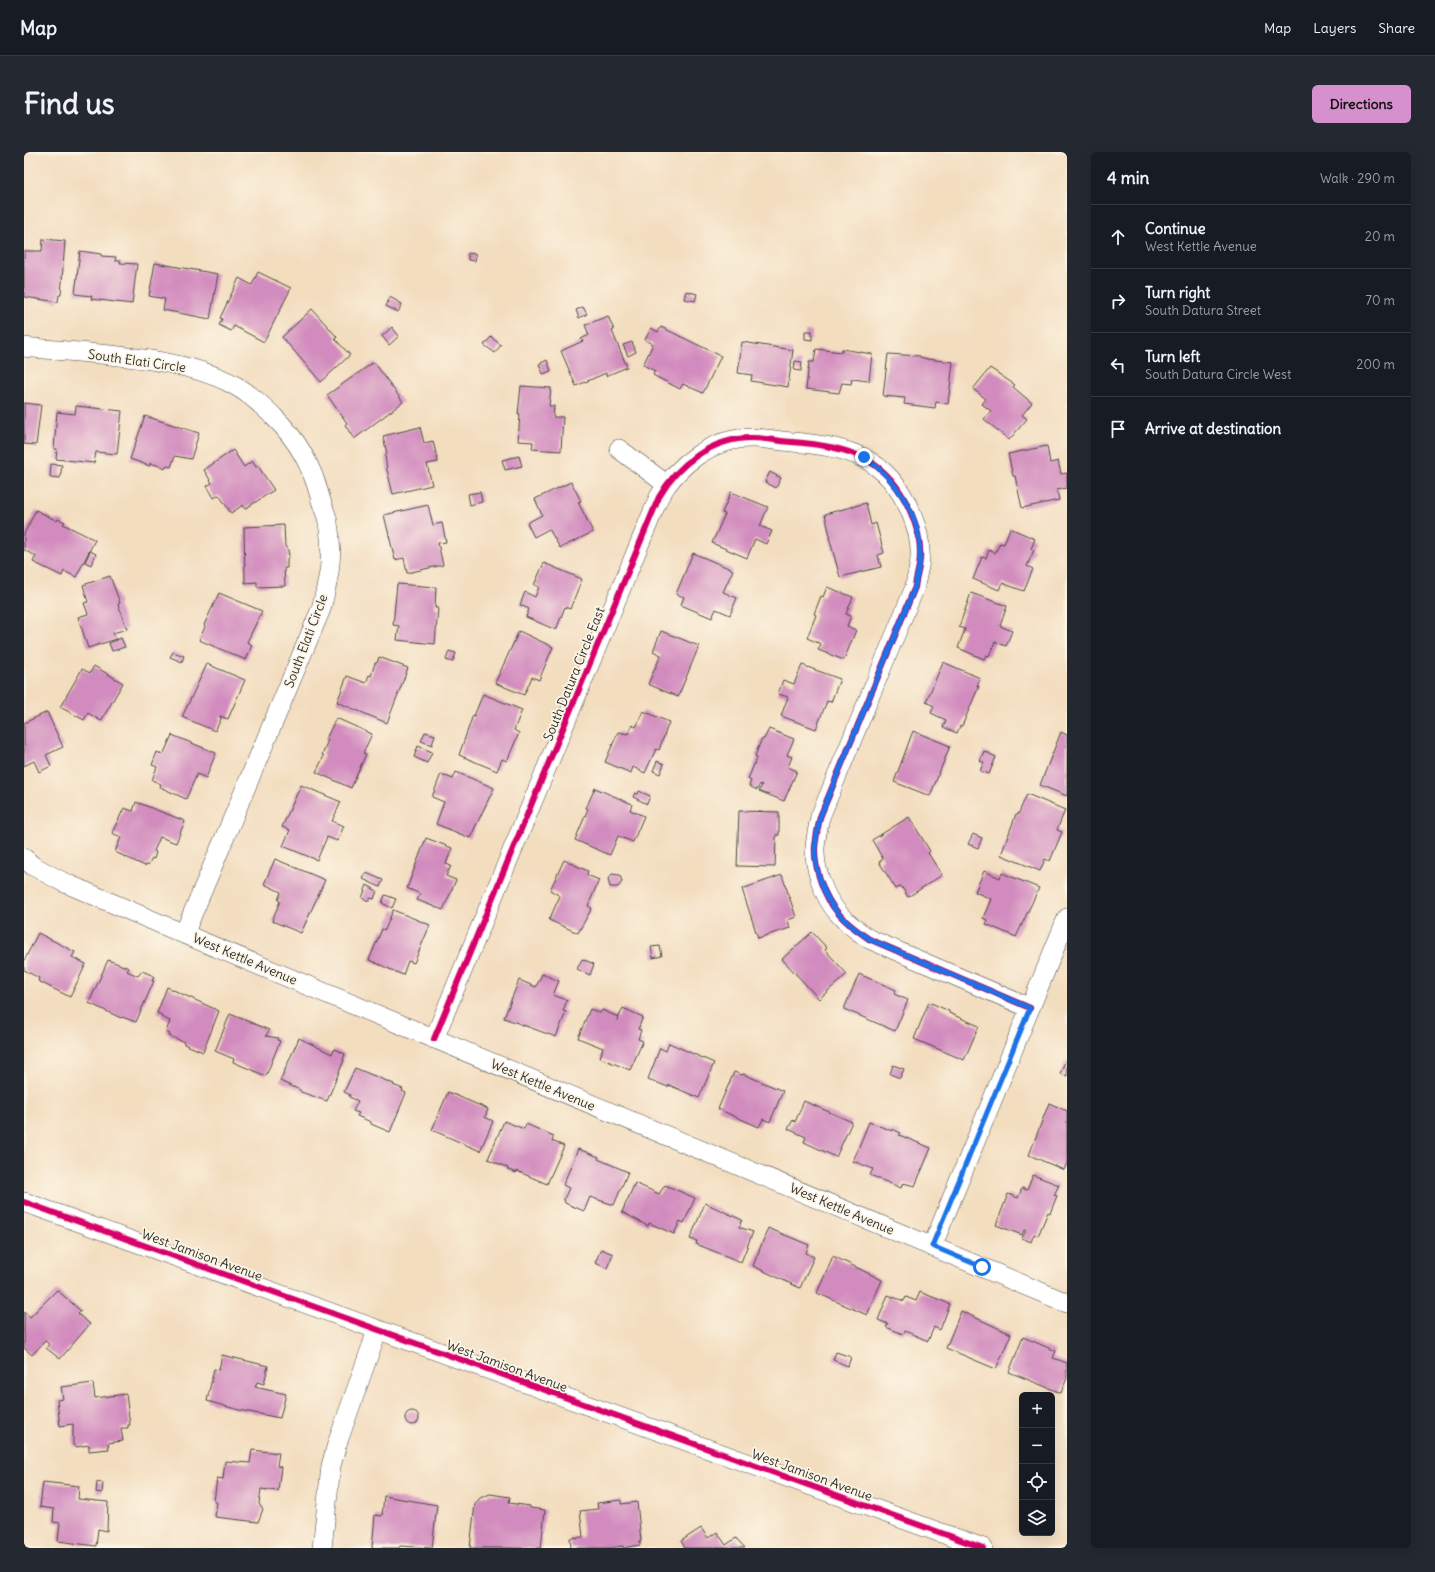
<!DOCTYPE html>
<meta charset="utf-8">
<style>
:root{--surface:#171b24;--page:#242831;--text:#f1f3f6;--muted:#9ea1a6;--line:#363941;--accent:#d690ce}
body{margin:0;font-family:Delius,sans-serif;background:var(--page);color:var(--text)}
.controls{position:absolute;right:12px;bottom:12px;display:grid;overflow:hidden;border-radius:6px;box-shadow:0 4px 16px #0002}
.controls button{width:36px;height:36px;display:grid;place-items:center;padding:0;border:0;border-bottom:1px solid var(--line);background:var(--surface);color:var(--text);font:20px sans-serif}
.stop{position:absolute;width:12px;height:12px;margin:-9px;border:3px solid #1a73e8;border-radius:50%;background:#fff}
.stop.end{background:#1a73e8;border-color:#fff;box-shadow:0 1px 4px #0008}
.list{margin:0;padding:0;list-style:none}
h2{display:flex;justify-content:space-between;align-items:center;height:52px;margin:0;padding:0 16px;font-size:17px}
h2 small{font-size:13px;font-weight:400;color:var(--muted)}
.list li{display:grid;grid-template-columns:26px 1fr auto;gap:12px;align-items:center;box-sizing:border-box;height:64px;padding:0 16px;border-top:1px solid var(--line)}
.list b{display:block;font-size:15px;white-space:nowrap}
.list p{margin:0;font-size:13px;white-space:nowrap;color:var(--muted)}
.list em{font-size:13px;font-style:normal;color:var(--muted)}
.icon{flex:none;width:22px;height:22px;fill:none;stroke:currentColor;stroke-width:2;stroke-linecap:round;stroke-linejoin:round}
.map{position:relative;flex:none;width:1043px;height:1396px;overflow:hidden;border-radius:6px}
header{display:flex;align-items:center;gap:24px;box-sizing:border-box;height:56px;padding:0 20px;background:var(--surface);border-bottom:1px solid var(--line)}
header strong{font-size:19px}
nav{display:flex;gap:22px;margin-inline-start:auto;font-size:14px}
.intro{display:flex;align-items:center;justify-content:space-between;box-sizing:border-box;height:96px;padding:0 24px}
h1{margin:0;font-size:28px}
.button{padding:10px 18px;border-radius:6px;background:var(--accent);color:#111;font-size:14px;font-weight:700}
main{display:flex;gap:24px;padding:0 24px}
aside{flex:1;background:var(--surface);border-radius:6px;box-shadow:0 4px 16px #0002}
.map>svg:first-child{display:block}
.building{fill:#d28bbe}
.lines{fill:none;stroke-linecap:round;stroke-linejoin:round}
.street-casing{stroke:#494641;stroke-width:20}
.street{stroke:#fff;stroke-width:19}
.cycleway-casing{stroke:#fcf5e5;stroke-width:8}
.cycleway{stroke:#d6006c;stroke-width:6}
.route{stroke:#1a73e8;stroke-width:5}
.labels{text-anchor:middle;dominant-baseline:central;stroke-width:3.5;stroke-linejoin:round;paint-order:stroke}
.street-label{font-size:13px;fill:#2b2b2b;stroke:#fcf5e5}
</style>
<header>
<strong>Map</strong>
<nav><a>Map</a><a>Layers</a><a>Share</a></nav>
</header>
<div class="intro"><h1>Find us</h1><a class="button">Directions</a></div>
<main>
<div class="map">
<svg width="1043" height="1396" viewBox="0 0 1043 1396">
<rect width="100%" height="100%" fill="#fcf5e5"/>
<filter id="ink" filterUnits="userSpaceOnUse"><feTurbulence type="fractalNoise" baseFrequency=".025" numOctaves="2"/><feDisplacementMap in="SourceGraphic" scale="8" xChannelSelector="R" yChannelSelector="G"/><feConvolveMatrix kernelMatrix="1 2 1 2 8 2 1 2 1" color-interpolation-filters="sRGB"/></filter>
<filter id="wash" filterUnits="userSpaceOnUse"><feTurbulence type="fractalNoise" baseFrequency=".012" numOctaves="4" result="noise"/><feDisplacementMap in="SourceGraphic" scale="16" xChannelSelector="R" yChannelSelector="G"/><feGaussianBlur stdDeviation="0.9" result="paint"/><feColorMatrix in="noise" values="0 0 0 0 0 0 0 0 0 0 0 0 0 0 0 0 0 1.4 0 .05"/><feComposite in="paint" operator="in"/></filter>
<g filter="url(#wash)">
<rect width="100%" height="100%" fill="#f3ddbf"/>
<g id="blocks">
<!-- building -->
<g class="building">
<path d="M19,87L41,89L37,143H35L34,150L0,145V99H18Z"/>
<path d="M56,99L77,102V104L92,105L91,109H97L96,111L113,112L108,152L67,147L68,144L51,142Z"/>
<path d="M444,101L452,102L451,109L444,108Z"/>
<path d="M131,111L194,122L186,167L139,158L141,147L125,144Z"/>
<path d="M234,120L267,136L240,190L210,174L207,179L195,173L198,167L196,166L215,126L228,133Z"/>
<path d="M662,139L673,142L671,149L660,147Z"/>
<path d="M366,145L378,152L374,160L362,154Z"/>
<path d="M559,155L563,162L555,166L552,158Z"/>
<path d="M288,157L313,185L311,187L326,203L297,230L258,185Z"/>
<path d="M584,164L590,178L588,179L603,215L582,224V221L552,234L537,199L559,189L557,187L565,183L561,173Z"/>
<path d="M368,175L375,184L365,193L358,184Z"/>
<path d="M637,175L697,204L679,241L659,232L656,237L629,223L631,219L619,213L629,192L621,188L627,176L634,180Z"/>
<path d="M781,179H788V188L781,187Z"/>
<path d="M467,185L477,193L471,201L460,193Z"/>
<path d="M608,190L612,200L604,204L599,193Z"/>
<path d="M718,190L769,198L764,235L727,229L728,223L714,221Z"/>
<path d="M792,197L818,200V197L848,202L845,229L828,227L827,232L818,231L815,241L782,237L785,210H790Z"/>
<path d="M864,202L896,204V205L903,207L929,210L924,252L912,250L911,256L880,252L881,246L859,244Z"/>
<path d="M523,208L527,219L519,222L515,212Z"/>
<path d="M771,209L778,210L777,219L770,218Z"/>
<path d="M350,210L379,250L330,287L321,273L323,271L303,243Z"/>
<path d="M966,216L991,233L989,235L1008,251L998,263L1003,267L985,288L960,267L967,259L958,252L962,247L949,237Z"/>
<path d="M497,234L527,236L525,254H530L529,265H539L537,299L508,297L509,290L494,289L496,262H494Z"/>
<path d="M0,251L17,253L12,293L0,292Z"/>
<path d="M52,254L98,259L93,302L72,300L70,311L32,307L33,297H30L33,260L51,262Z"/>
<path d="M121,264L175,281L167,307L151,304L147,315L143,314L142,316L126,311V314L106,307Z"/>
<path d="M396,275L400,291L409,289L414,310L403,312L408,333L369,342L363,318L361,303L363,302L359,284Z"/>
<path d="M1023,294L1026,311L1034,309L1037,322L1043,321V336L1033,338L1035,348L998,356L991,324H989L984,302Z"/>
<path d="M209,298L220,315L228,309L232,315L234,314L250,338L221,357L219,353L207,361L195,343L190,346L183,334L188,331L180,318Z"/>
<path d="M495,304L498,314L481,318L478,308Z"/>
<path d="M27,312L38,313L36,326L26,325Z"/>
<path d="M746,320L757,326L752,336L741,330Z"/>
<path d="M547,330L557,349L554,350L569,380L536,396L525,377L510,385L503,371L518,363L511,347Z"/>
<path d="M456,340L458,350L446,353L444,342Z"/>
<path d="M707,340L744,355L736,374L748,379L742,392L731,387L723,406L688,391L701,362L698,361Z"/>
<path d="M842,351L847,373L852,371L860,401L854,403L857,415L816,425L805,385L806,384L801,362Z"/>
<path d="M404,353L409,373L418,371L422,390L414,391L419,413L383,421L380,406L371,408L360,363Z"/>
<path d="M12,358L33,369L34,367L41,370L39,372L71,388L52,425L40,419L38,424L9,410L12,404L0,398V382Z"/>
<path d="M260,373L261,394L264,398L265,404L263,407V416H260L261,434L233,435V430L221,431L220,375Z"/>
<path d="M986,376L1011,387L1007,397L1010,398L1003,414L1009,417L1000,439L978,431L975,438L949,427L958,405L962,406L965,398L971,401L976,391L980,392Z"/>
<path d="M66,399L72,402L67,413L61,410Z"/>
<path d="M669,401L709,418L699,440L713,446L706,463L692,457L688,466L657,453L660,445L652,442Z"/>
<path d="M520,411L558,427L546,457L541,455L532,478L502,465L505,457L496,453L501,440L511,445L515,435L510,433Z"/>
<path d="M86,424L96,451L94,452L103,477L89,481L92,487L64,496L54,465L64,462L60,451L64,450L59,433Z"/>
<path d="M373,432L412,435L411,456H414L411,492L373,488L375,474L369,473Z"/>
<path d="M803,435L829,445L822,462L827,464L823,474L832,478L820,508L794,498L797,492L783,486L792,463L790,462L797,444L799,445Z"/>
<path d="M195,441L238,459L223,490L228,493L222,508L175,488L181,475L180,473Z"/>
<path d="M947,441L983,454L976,474L988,479L982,494L971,490L965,504L962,503L960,507L934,496L941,477L935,475Z"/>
<path d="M495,479L529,495L515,528L508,525L500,543L471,531Z"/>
<path d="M637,479L675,494L654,545L624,532L637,503L629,499Z"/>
<path d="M97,486L101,495L88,499L85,491Z"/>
<path d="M425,499L432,501L429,510L422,508Z"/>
<path d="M149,500L160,504L158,510L146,505Z"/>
<path d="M355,505L384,516L363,571L313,550L323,524L342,531L345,523L347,524L351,511H353Z"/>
<path d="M919,510L956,526L953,534H955L938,574H936L933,581L919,575L922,568L907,561L910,554L902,550Z"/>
<path d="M183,512L221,528L204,567L196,564L197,567L191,579L158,565Z"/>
<path d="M778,513L816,527L807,550L803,549L792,577L757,564L764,545L754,542L759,528L770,532Z"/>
<path d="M70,514L99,531L77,569L64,561L60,568L36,555L58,517L66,521Z"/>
<path d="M459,542L498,558L490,578L495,581L483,609L478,607L473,619L435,603L449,563L450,564Z"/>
<path d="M619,559L645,570L635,598L632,597L621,621L609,615L607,621L581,610L594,580L604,582L608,573L612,575Z"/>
<path d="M23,560L39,595L22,603L27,614L15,620L10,609L0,614V571Z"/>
<path d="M312,566L348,582L339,601L342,602L327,636L292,620L300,604L298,603L304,588L302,587Z"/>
<path d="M745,577L770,587L763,603L768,605L764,615L773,619L760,649L735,639L738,633L736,632L733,638L725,634L727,629L724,627L733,605L731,604L738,586L740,587Z"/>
<path d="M889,579L926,594L906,644L870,630Z"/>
<path d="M401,580L411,583L408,593L397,589Z"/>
<path d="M1037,580L1043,583V644L1016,633Z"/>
<path d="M148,583L192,601L182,626L173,622L162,647L136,635L137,632L128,628L133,615L128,613L133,600L139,603Z"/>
<path d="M394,594L408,600L403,611L390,605Z"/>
<path d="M960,599L972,605L965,622L956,619L960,610L956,609Z"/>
<path d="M633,609L640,612L636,622L629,619Z"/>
<path d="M432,620L470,636L446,686L412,672L420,650L408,645L417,622L429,627Z"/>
<path d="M277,633L317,650L308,669L320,674L313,689L303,685L293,708L259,694L266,678L258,675Z"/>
<path d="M571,636L608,652L606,658L620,664L609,690L594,684L586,703L551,688L564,657L562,656Z"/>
<path d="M615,639L626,644L623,652L609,645L611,641L614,642Z"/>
<path d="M1003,642L1041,658L1033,678L1038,680L1026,709L1021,707L1016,719L977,703L992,662L994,663Z"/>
<path d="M112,650L161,669L152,691L136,685L130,699L132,700L130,707L128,706L124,713L123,712L121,714L91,700L97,685L88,681L100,656L109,659Z"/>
<path d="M715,659L755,660V683H752L751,715L713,714Z"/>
<path d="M885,665L906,699L904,701L918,723L884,745L877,734L872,737L855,710L859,707L848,688Z"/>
<path d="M949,682L958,686L954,696L944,692Z"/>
<path d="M402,686L428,696L422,712L427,714L422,724L432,728L419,758L393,748L396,742L383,736Z"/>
<path d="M251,707L301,728L277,781L248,769L256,749L254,748L257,740L240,732Z"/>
<path d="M540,708L564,719L563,723L575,728L564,754L568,756L554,781L525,768L536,744L526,738Z"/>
<path d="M960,719L976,726L978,721L1015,736L992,785L962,772L963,768L959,766L967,747L951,740Z"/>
<path d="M342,721L359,728L356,735L339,727Z"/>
<path d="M588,722L596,723L598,730L594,735H586L584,727Z"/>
<path d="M758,723L772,765L764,768L766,776L734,786L718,737Z"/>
<path d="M343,733L353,739L350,747L346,746L345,749L338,746Z"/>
<path d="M361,743L372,747L368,756L358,751Z"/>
<path d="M369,758L406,773L390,811L384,809L379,823L345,808L358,777L361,778Z"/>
<path d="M788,780L803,796L801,798L823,822L795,847L758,807Z"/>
<path d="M14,781L51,800L48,805L62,812L46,845L14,829L15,826L0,818V809Z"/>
<path d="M636,794L638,804L629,806L627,795Z"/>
<path d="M558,807L570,812L566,823L553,817Z"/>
<path d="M84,808L105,816L103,819L114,824L118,819L130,824L128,829H130L112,870L98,865L97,866L65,851Z"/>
<path d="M518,822L535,829L529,843L543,848L539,859L542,860L532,885L480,866L495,828L512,835Z"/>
<path d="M835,822L872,838L870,842L884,848L871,879L820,857Z"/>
<path d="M143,835L195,859L179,900L160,892V890L145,884L146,882L142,880L146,869L137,865L138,863L133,861Z"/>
<path d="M905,850L925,859V861L955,874L940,908L890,887Z"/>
<path d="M599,856L619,865L614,877L617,878L614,887L619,889L606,918L576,906L579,896L554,886L566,857L576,861L578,858L594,865L593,869Z"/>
<path d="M206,862L245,878L242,884L254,886L253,888L256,889L242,924L209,910L210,907L191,899Z"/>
<path d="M275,886L308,902L310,897L321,902L319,908H320L303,949L277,940L276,938L256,929Z"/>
<path d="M645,891L690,911L675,946L645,933L644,935L624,927L636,896L642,899Z"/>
<path d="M1043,905V924L1036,922Z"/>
<path d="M869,913L880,917L876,926L866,922Z"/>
<path d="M331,916L370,932L369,933L379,937L378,939L382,941L366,980L347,972V970L333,964L335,961L329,959L334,949L325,945L326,943L320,940Z"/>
<path d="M710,920L718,923L719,922L759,939L746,970L739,967L735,975L694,957Z"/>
<path d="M424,940L464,957L461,965L469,969L456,999L408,978Z"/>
<path d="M780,949L828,970L812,1005L780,990L782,985L764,977L769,968L771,970Z"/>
<path d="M1025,951L1043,959V1011L1040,1018L1005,1003Z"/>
<path d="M480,969L500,977L502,972L530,984L528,989L540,994L523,1032L493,1019L492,1021L483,1017L484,1016L464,1007Z"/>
<path d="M845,970L868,979V977L877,981L875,983L907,996L891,1034L879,1031L877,1036L846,1023L849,1017L829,1009Z"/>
<path d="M554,997L575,1005L574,1007L604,1020L590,1053L566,1045L560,1059L541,1051L540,1047L545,1036L539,1033Z"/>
<path d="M1009,1023L1035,1033L1030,1043L1033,1044L1026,1061L1024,1060L1014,1084L1010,1082L1007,1090L998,1086L1002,1079L1000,1078L998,1083L972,1073L984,1042L994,1046L998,1036L1003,1038Z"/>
<path d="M611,1031L635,1042L641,1033L671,1046L660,1071L656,1069L650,1082L625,1071L624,1074L598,1060Z"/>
<path d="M681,1051L718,1068L715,1075L729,1080L717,1110L672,1092L673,1089L666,1087Z"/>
<path d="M744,1076L785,1093L782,1101L790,1105L776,1136L729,1114Z"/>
<path d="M577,1097L589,1102L583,1116L571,1111Z"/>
<path d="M809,1104L858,1128L843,1163L793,1141Z"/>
<path d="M33,1138L57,1159L54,1162L66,1172L36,1207L22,1196L25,1192L21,1189L8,1203L0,1196V1160L6,1165Z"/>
<path d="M896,1140L926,1152L916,1178L910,1175L904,1189L881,1179L879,1182L862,1175L864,1172L854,1168L864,1143L880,1149L882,1145L892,1149Z"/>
<path d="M937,1159L987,1182L972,1217L922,1196Z"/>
<path d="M999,1185L1032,1199L1029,1206L1043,1211V1226L1037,1241L985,1220Z"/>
<path d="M812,1200L827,1205L824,1214L809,1208Z"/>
<path d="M198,1203L244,1214L240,1232L233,1230L231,1235L262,1242L256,1266L215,1258L183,1249L190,1217L195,1218Z"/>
<path d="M69,1231L71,1246L102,1242L106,1273H104V1276H97L99,1289L84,1291L85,1297L65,1299V1293L52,1295L49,1293V1272L36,1274L33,1248L39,1247L37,1235Z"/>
<circle cx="388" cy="1266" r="7"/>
<path d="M228,1298L255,1301L253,1314L257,1315L254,1339L237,1337L235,1352L239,1357L234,1370L191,1365L193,1350H190L193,1326L199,1327L201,1309L226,1311Z"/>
<path d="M19,1330L55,1334L54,1347L84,1350L83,1379L74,1377L72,1394L34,1389L36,1371L29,1370L30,1357L16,1355Z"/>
<path d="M73,1330L79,1331L78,1341L72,1340Z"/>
<path d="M466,1342L486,1345L485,1351L506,1354V1356L521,1358L517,1396H446L451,1352L456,1346Z"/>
<path d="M360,1344L413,1353L408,1396L376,1394L375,1396H348L351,1363L358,1364Z"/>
<path d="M597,1348V1352L613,1350L617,1389H616V1393L605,1395L599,1396V1394L585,1396H547L546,1386L559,1385L556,1359L574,1357L573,1351Z"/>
<path d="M677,1376L684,1386L693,1380L702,1393L712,1386L721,1396H661L657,1389Z"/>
</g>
</g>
</g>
<g filter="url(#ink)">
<use href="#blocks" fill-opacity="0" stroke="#494641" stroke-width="1"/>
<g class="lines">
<defs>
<g id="street">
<path d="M0,195C62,202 156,203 210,233C225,241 238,253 250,265C273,287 288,314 296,345C298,354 303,362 304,371C310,403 305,426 297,457L160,782"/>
<path d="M595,297L642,332"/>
<path d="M0,706L9,714L39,730L160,782L1043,1151"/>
<path d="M410,887L635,345C654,312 688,286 728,286C741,286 755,289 768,290C823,294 864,305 887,361C893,375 897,390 896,405C896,415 892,425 891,435L796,665C794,675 792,685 791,695C790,717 800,745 814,761C823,772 834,779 845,787L1006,856"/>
<path d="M0,1050L959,1396"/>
<path d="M908,1095L1043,766"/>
<path d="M298,1396L307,1314L313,1292L353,1179"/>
</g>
</defs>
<!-- street casing -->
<use href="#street" class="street-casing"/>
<!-- street -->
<use href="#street" class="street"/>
<defs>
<g id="cycleway">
<path d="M410,887L635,345C654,312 688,286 728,286C741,286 755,289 768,290C823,294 864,305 887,361C893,375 897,390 896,405C896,415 892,425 891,435L796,665C794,675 792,685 791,695C790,717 800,745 814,761C823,772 834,779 845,787L1006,856"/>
<path d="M0,1050L959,1396"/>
</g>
</defs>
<!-- cycleway casing -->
<use href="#cycleway" class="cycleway-casing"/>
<!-- cycleway -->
<use href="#cycleway" class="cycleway"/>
</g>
</g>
<g class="lines" filter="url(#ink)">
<!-- route -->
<path class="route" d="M840,305C872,327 898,364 896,405C896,415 892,425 891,435L796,665C794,675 792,685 791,695C790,717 800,745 814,761C823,772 834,779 845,787L1006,856L908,1094L958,1115"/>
</g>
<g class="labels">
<!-- street labels -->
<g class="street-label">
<text transform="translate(113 209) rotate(8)">South Elati Circle</text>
<text transform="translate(282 489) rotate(-69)">South Elati Circle</text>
<text transform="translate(550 522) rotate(-68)">South Datura Circle East</text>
<text transform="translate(221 807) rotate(23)">West Kettle Avenue</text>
<text transform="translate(519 933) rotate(23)">West Kettle Avenue</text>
<text transform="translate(818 1057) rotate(23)">West Kettle Avenue</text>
<text transform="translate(178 1103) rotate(20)">West Jamison Avenue</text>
<text transform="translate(483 1214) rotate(20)">West Jamison Avenue</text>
<text transform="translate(788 1323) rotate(20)">West Jamison Avenue</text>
</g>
</g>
</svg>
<div class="controls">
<button>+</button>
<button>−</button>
<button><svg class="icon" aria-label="locate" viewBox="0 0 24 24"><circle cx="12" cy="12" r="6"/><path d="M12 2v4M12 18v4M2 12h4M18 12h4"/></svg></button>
<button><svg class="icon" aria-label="layers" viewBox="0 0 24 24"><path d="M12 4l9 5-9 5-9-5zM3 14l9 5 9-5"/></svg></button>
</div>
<div class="stop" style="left:958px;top:1115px"></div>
<div class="stop end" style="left:840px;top:305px"></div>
</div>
<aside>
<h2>4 min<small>Walk · 290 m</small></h2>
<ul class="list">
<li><svg class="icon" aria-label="ahead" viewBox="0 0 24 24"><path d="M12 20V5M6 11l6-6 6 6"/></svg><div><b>Continue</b><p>West Kettle Avenue</p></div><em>20 m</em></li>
<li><svg class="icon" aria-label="right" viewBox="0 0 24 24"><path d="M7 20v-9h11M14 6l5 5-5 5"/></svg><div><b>Turn right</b><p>South Datura Street</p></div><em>70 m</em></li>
<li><svg class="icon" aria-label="left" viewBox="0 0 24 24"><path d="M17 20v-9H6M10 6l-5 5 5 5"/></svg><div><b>Turn left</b><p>South Datura Circle West</p></div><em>200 m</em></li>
<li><svg class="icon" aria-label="arrive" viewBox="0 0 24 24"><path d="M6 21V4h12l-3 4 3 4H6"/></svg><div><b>Arrive at destination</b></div></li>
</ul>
</aside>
</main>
